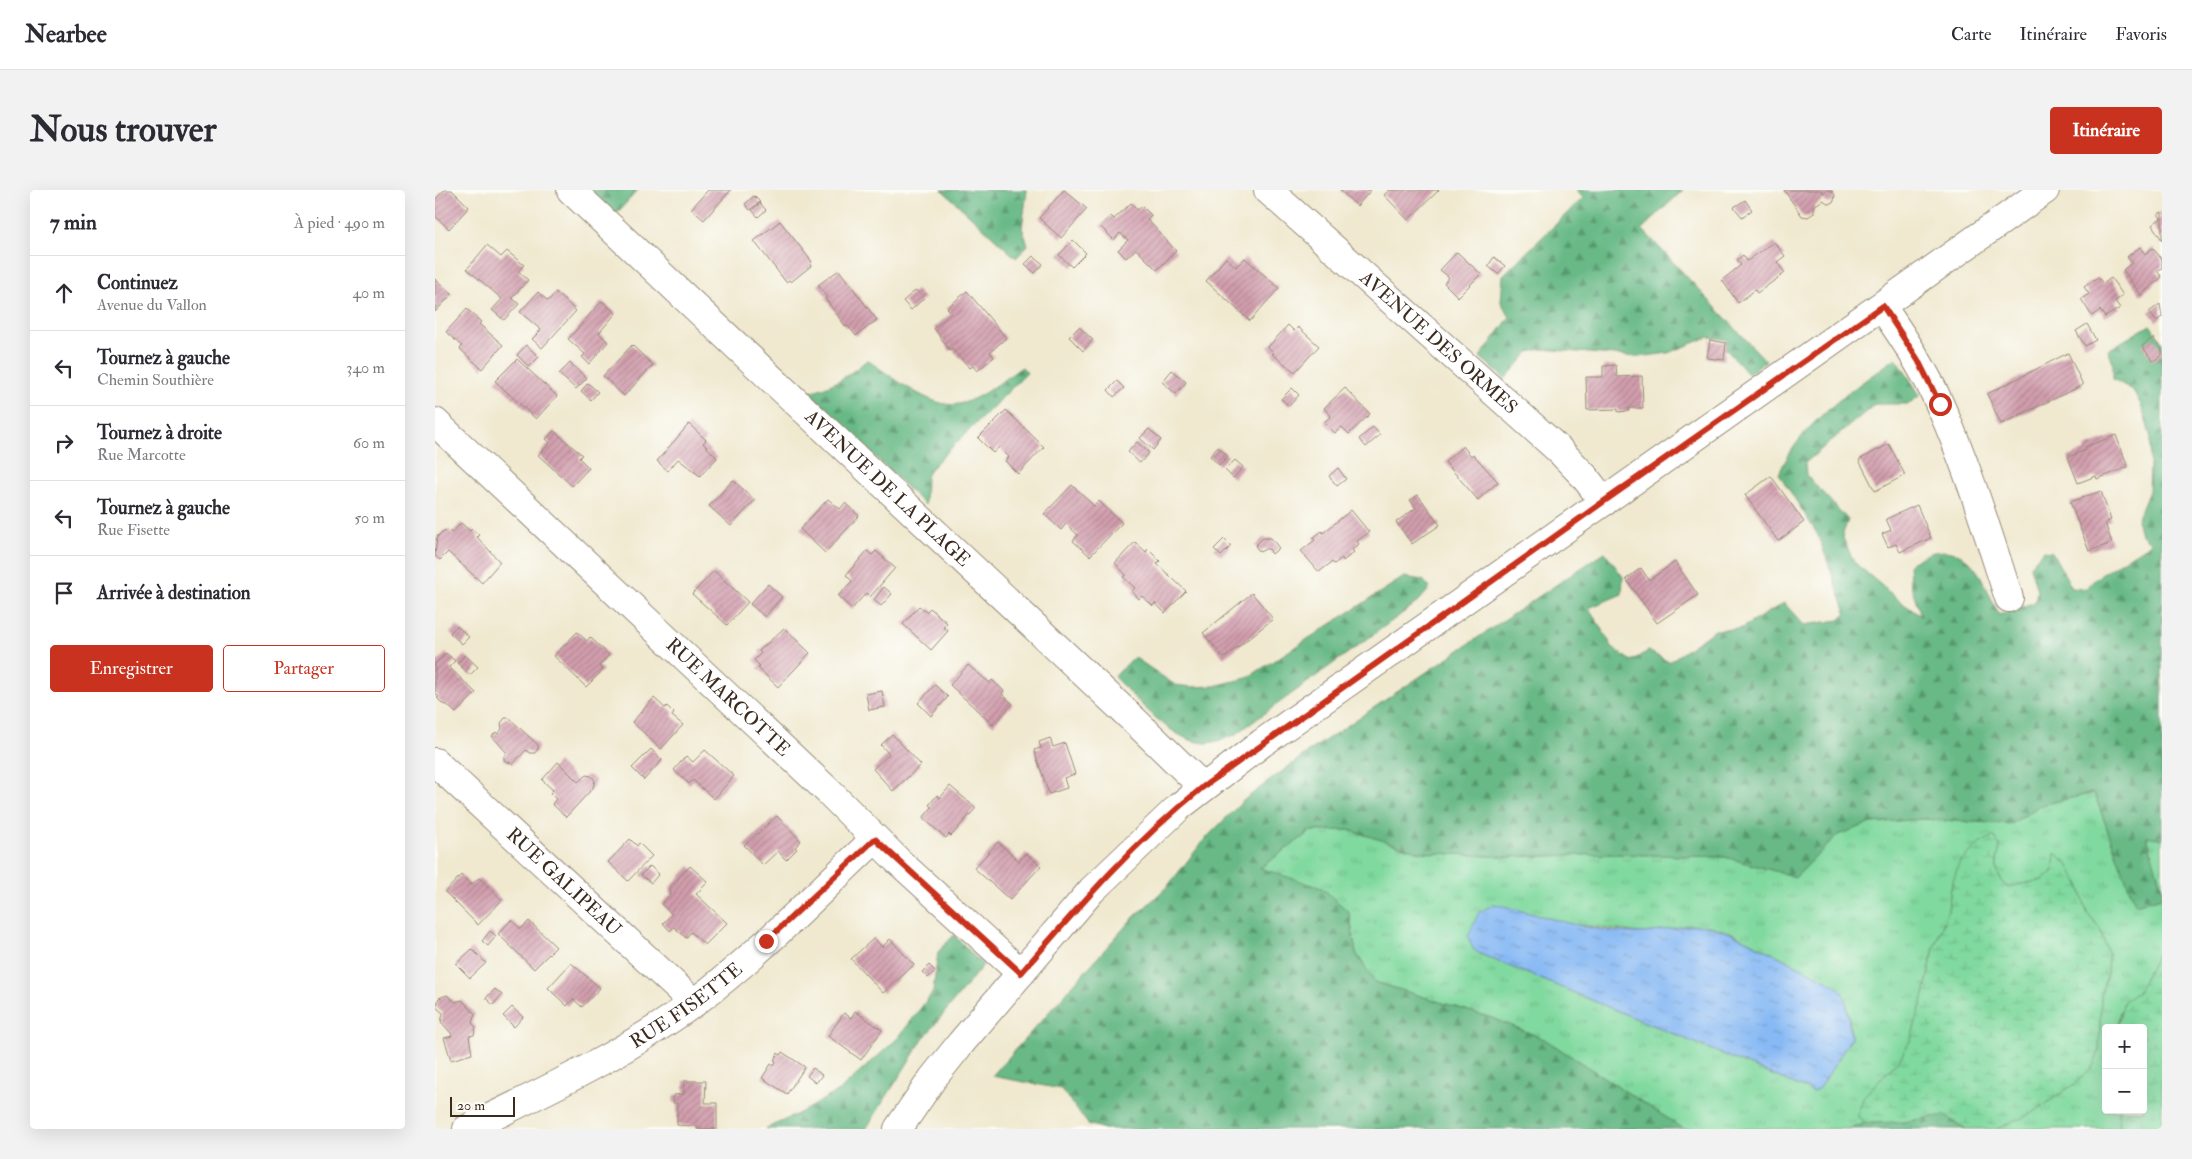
<!DOCTYPE html>
<html lang="fr">
<meta charset="utf-8">
<style>
:root{--surface:#fff;--page:#f2f2f3;--text:#2b2b33;--muted:#7c7c81;--line:#e1e1e2;--accent:#c8321e}
body{margin:0;font-family:"IM FELL Double Pica",serif;background:var(--page);color:var(--text)}
.controls{position:absolute;right:15px;bottom:15px;display:grid;overflow:hidden;border-radius:5px;box-shadow:0 5px 20px #0002}
.controls button{width:45px;height:45px;display:grid;place-items:center;padding:0;border:0;border-bottom:1px solid var(--line);background:var(--surface);color:var(--text);font:25px sans-serif}
.scale{position:absolute;left:15px;bottom:12px;width:65px;box-sizing:border-box;padding-left:5px;border:2px solid #3b2a1e;border-top:0;font-size:14px;line-height:18px;white-space:nowrap;color:#3b2a1e;-webkit-text-stroke:4px #fdfcf7;paint-order:stroke}
.stop{position:absolute;width:15px;height:15px;margin:-11px;border:4px solid #c8321e;border-radius:50%;background:#fff}
.stop.end{background:#c8321e;border-color:#fff;box-shadow:0 1px 5px #0008}
.list{margin:0;padding:0;list-style:none}
h2{display:flex;justify-content:space-between;align-items:center;height:65px;margin:0;padding:0 20px;font-size:21px}
h2 small{font-size:16px;font-weight:400;color:var(--muted)}
.list li{display:grid;grid-template-columns:32px 1fr auto;gap:15px;align-items:center;box-sizing:border-box;height:75px;padding:0 20px;border-top:1px solid var(--line)}
.list b{display:block;font-size:19px;white-space:nowrap}
.list p{margin:0;font-size:16px;white-space:nowrap;color:var(--muted)}
.list em{font-size:16px;font-style:normal;color:var(--muted)}
.actions{display:flex;gap:10px;padding:15px 20px}
.actions a{flex:1;padding:11px 0;border:1px solid var(--accent);border-radius:5px;text-align:center;font-size:18px;color:var(--accent)}
.actions .main{background:var(--accent);color:#fff}
.icon{flex:none;width:28px;height:28px;fill:none;stroke:currentColor;stroke-width:2;stroke-linecap:round;stroke-linejoin:round}
.map{position:relative;flex:none;width:1727px;height:939px;overflow:hidden;border-radius:5px}
header{display:flex;align-items:center;gap:30px;box-sizing:border-box;height:70px;padding:0 25px;background:var(--surface);border-bottom:1px solid var(--line)}
header strong{font-size:24px}
nav{display:flex;gap:28px;margin-inline-start:auto;font-size:18px}
.intro{display:flex;align-items:center;justify-content:space-between;box-sizing:border-box;height:120px;padding:0 30px}
h1{margin:0;font-size:35px}
.button{padding:12px 22px;border-radius:5px;background:var(--accent);color:#fff;font-size:18px;font-weight:700}
main{display:flex;gap:30px;padding:0 30px}
aside{flex:1;background:var(--surface);border-radius:5px;box-shadow:0 5px 20px #0002}
.map>svg:first-child{display:block}
.grass{fill:url(#grass-tufts);stroke:#5e825e;fill-rule:evenodd}
.forest{fill:url(#forest-firs);stroke:#527252}
.wetland{fill:url(#wetland-marsh);stroke:#5e825e}
.water{fill:url(#water-ripples);stroke:#617289}
.building{fill:url(#building-hatch)}
.lines{fill:none;stroke-linecap:round;stroke-linejoin:round}
.minor-casing{stroke:#968a77;stroke-width:30}
.minor{stroke:#fff;stroke-width:28}
.route{stroke:#c8321e;stroke-width:6}
.labels{text-anchor:middle;dominant-baseline:central;stroke-width:5;stroke-linejoin:round;paint-order:stroke}
.street-label{font-size:19px;fill:#3b2a1e;stroke:#fdfcf7}
</style>
<header>
<strong>Nearbee</strong>
<nav><a>Carte</a><a>Itinéraire</a><a>Favoris</a></nav>
</header>
<div class="intro"><h1>Nous trouver</h1><a class="button">Itinéraire</a></div>
<main>
<aside>
<h2>7 min<small>À pied · 490 m</small></h2>
<ul class="list">
<li><svg class="icon" aria-label="ahead" viewBox="0 0 24 24"><path d="M12 20V5M6 11l6-6 6 6"/></svg><div><b>Continuez</b><p>Avenue du Vallon</p></div><em>40 m</em></li>
<li><svg class="icon" aria-label="left" viewBox="0 0 24 24"><path d="M17 20v-9H6M10 6l-5 5 5 5"/></svg><div><b>Tournez à gauche</b><p>Chemin Southière</p></div><em>340 m</em></li>
<li><svg class="icon" aria-label="right" viewBox="0 0 24 24"><path d="M7 20v-9h11M14 6l5 5-5 5"/></svg><div><b>Tournez à droite</b><p>Rue Marcotte</p></div><em>60 m</em></li>
<li><svg class="icon" aria-label="left" viewBox="0 0 24 24"><path d="M17 20v-9H6M10 6l-5 5 5 5"/></svg><div><b>Tournez à gauche</b><p>Rue Fisette</p></div><em>50 m</em></li>
<li><svg class="icon" aria-label="arrive" viewBox="0 0 24 24"><path d="M6 21V4h12l-3 4 3 4H6"/></svg><div><b>Arrivée à destination</b></div></li>
</ul>
<div class="actions"><a class="main">Enregistrer</a><a>Partager</a></div>
</aside>
<div class="map">
<svg width="1727" height="939" viewBox="0 0 1727 939">
<defs>
<pattern id="grass-tufts" width="24" height="20" patternUnits="userSpaceOnUse" patternTransform="scale(1.25)"><rect width="24" height="20" fill="#80d99f"/><path d="M3 7l-1-3M5 7V3M7 7l1-3M15 17l-1-3M17 17v-4M19 17l1-3" fill="none" stroke="#70ba88"/></pattern>
<pattern id="forest-firs" width="22" height="20" patternUnits="userSpaceOnUse" patternTransform="scale(1.25)"><rect width="22" height="20" fill="#68b986"/><path d="M5 1l3.5 6h-7zM16 11l3.5 6h-7z" fill="#57976d"/></pattern>
<pattern id="wetland-marsh" width="20" height="14" patternUnits="userSpaceOnUse" patternTransform="scale(1.25)"><rect width="20" height="14" fill="#80d99f"/><path d="M1 5h8M5 5V1M11 12h8M15 12V8" fill="none" stroke="#70ba88"/></pattern>
<pattern id="water-ripples" width="26" height="14" patternUnits="userSpaceOnUse" patternTransform="scale(1.25)"><rect width="26" height="14" fill="#87b9f4"/><path d="M2 4q2-2 4 0t4 0M15 11q2-2 4 0t4 0" fill="none" stroke="#7097c5"/></pattern>
<pattern id="building-hatch" width="6" height="6" patternUnits="userSpaceOnUse" patternTransform="scale(1.25)"><rect width="6" height="6" fill="#d29eae"/><path d="M-1 1l2-2M0 6l6-6M5 7l2-2" fill="none" stroke="#ac818d"/></pattern>
</defs>
<rect width="100%" height="100%" fill="#fdfcf7"/>
<filter id="ink" filterUnits="userSpaceOnUse"><feTurbulence type="fractalNoise" baseFrequency=".02" numOctaves="2"/><feDisplacementMap in="SourceGraphic" scale="10" xChannelSelector="R" yChannelSelector="G"/><feConvolveMatrix kernelMatrix="1 2 1 2 8 2 1 2 1" color-interpolation-filters="sRGB"/></filter>
<filter id="wash" filterUnits="userSpaceOnUse"><feTurbulence type="fractalNoise" baseFrequency=".0096" numOctaves="4" result="noise"/><feDisplacementMap in="SourceGraphic" scale="20" xChannelSelector="R" yChannelSelector="G"/><feGaussianBlur stdDeviation="1.12" result="paint"/><feColorMatrix in="noise" values="0 0 0 0 0 0 0 0 0 0 0 0 0 0 0 0 0 1.4 0 .05"/><feComposite in="paint" operator="in"/></filter>
<g filter="url(#wash)">
<rect width="100%" height="100%" fill="#f0e9d0"/>
<!-- grass -->
<g class="grass">
<path d="M1659,603L1700,713L1727,707V755L1703,802L1685,821L1682,836L1685,838H1671V920H1683L1685,939H1561L1641,893L1664,862L1666,805L1672,783L1673,763L1665,739L1652,722L1643,692L1618,682L1609,690L1572,697C1558,681 1561,676 1565,656L1516,698L1513,721L1499,758L1489,805L1476,849L1464,870L1429,906L1422,926L1431,933L1414,939H1249L1109,849L1060,829L940,792L921,763L914,722L825,678L876,641L914,640L985,662L1070,667L1179,664L1290,667L1361,687L1402,645L1436,633L1487,629L1576,634L1606,615ZM1146,735L1205,743L1228,741L1253,735L1275,736L1297,743L1397,793C1414,808 1414,826 1416,848L1379,902L1045,764Z"/>
<path d="M1711,645L1727,649V700Z"/>
</g>
<!-- forest -->
<g class="forest">
<path d="M156,0H203L181,24Z"/>
<path d="M507,0H592L587,38L593,55L581,68Z"/>
<path d="M1141,0H1248L1207,39L1331,171L1313,184L1291,159L1292,150L1274,147L1233,163L1204,167L1106,159L1094,162L1070,189L1045,167L1075,127L1066,112L1068,85L1148,8Z"/>
<path d="M1715,135L1727,152V649L1712,646L1727,700V707L1700,714L1659,603L1606,615L1576,634L1487,629L1436,633L1402,645L1361,687L1290,667L1179,664L1070,667L985,662L914,640L876,641L825,678L887,698L914,722L921,763L940,792L1060,829L1109,849L1249,939H670L653,934L626,899L557,886L696,730L732,697L769,650L809,610L873,562L1170,362L1188,387L1187,404L1154,418L1178,458L1196,471L1213,461L1234,472L1280,440L1305,439L1349,413L1369,435L1404,430L1411,423L1383,345L1344,284C1366,232 1417,200 1461,168L1485,205L1474,214H1440L1370,273L1371,285L1413,330L1407,346L1419,372L1466,412L1486,426L1475,392L1474,374C1482,370 1491,364 1499,362C1540,355 1549,395 1564,425L1600,412L1602,401L1595,376L1608,361L1617,362L1637,398L1650,399L1665,385L1716,353L1706,344L1702,330L1714,301L1716,248L1706,215L1698,200L1678,189V173L1673,160Z"/>
<path d="M432,170C454,184 497,220 524,214C546,209 568,190 587,177L592,183L495,279L491,287L490,315L373,202C397,197 413,186 432,170Z"/>
<path d="M969,387L988,390L995,398L983,412L800,545C790,548 780,553 770,553C737,552 702,509 679,487L699,467L740,495L757,497L779,496L812,488Z"/>
<path d="M519,745L548,775L488,849L431,939H330L363,924L405,900L463,848L498,802L503,762Z"/>
<path d="M1509,925L1531,939H1414L1431,933L1468,932Z"/>
</g>
<!-- wetland -->
<g class="wetland">
<path d="M1559,646L1565,656C1561,676 1558,681 1572,697L1609,690L1618,682L1620,663L1632,673L1643,692L1652,722L1665,739L1673,763L1672,783L1666,805L1664,862L1658,877L1641,893L1596,924L1561,939H1531L1509,925L1468,932L1431,933L1422,926L1429,906L1464,870L1476,849L1489,805L1499,758L1513,721L1516,698L1524,673L1544,654Z"/>
<path d="M1727,755V939H1685L1683,920H1708V838L1682,836L1689,811L1703,802Z"/>
</g>
<!-- water -->
<path class="water" d="M1060,714C1105,725 1159,743 1205,743C1229,743 1253,731 1276,737C1295,741 1312,751 1329,759C1351,770 1374,781 1397,793L1406,800L1411,810L1416,848L1385,898L1379,902L1045,764L1038,759L1033,747L1044,722Z"/>
<g id="blocks">
<!-- building -->
<g class="building">
<path d="M9,0H17L34,17L14,39L0,26V10Z"/>
<path d="M273,0H296L269,30L256,19Z"/>
<path d="M629,0L652,19L626,48L604,28Z"/>
<path d="M905,0H936L922,16Z"/>
<path d="M954,0H1004L973,30L949,5Z"/>
<path d="M1349,0H1386L1388,3L1392,0L1397,1L1400,5L1399,11L1394,14L1388,10L1379,16V23L1373,27L1367,26Z"/>
<path d="M319,6L325,12L315,20L310,14Z"/>
<path d="M1310,10L1317,20L1307,27L1299,17Z"/>
<path d="M325,13L331,20L323,27L317,20Z"/>
<path d="M696,13L703,20L707,16L716,25L712,29L741,61L722,80L701,59L691,68L683,60L693,50L685,43L679,50L665,36L676,26L679,29Z"/>
<path d="M1727,22V50L1717,35L1726,28L1723,24Z"/>
<path d="M345,31L377,72L375,74L376,76L356,92L354,90L351,92L319,51Z"/>
<path d="M638,50L651,63L637,77L624,65Z"/>
<path d="M1339,52L1350,66L1342,72L1350,83L1322,103L1320,100L1303,113L1287,90L1306,75L1302,70L1308,65L1312,71Z"/>
<path d="M52,55L66,67L72,61L89,75L83,81L93,90L77,108L84,114L69,130L57,120L67,109L32,79Z"/>
<path d="M1705,57L1710,64L1718,58L1727,70V78L1722,81L1727,87L1706,105L1688,80L1697,73L1692,67Z"/>
<path d="M1022,62L1046,84L1023,107L1009,93L1014,87L1005,80Z"/>
<path d="M598,66L608,74L600,83L590,74Z"/>
<path d="M1059,67L1070,76L1063,84L1053,76Z"/>
<path d="M791,68L801,77L810,68L844,98L815,131L771,91Z"/>
<path d="M404,80L442,130L421,146L413,136L411,137L390,108L392,107L383,95Z"/>
<path d="M1663,87L1668,94L1676,88L1688,105L1680,111L1685,118L1670,127L1665,120L1657,126L1646,109L1654,104L1649,97Z"/>
<path d="M0,89L17,104L0,122Z"/>
<path d="M481,100L489,108L476,120L468,111Z"/>
<path d="M532,101L571,148L555,162L559,167L542,181L538,176L535,178L517,159L515,161L499,138L516,123L512,118Z"/>
<path d="M103,102L113,111L121,102L141,121L107,158L97,149L106,140L85,122Z"/>
<path d="M167,111L181,123L164,143L173,152L154,174L147,167L150,164L133,149Z"/>
<path d="M1725,114L1727,127L1721,131L1714,122Z"/>
<path d="M32,119L46,132L44,134L68,155L47,179L25,159L27,156L11,142Z"/>
<path d="M1652,134L1661,150L1650,156L1641,141Z"/>
<path d="M853,135L859,141L863,137L884,156L860,182L837,164L839,163L833,157Z"/>
<path d="M644,137L658,150L648,161L634,147Z"/>
<path d="M1718,148L1727,160V165L1718,171L1707,156Z"/>
<path d="M1275,150L1291,153L1289,170L1272,168Z"/>
<path d="M91,155L104,167L94,177L82,165Z"/>
<path d="M197,155L218,175L189,206L168,186Z"/>
<path d="M1633,163L1648,195L1566,234L1552,204Z"/>
<path d="M82,169L122,206L101,229L60,191Z"/>
<path d="M135,173L152,188L141,199L124,184Z"/>
<path d="M1181,175L1182,187L1207,186L1208,218H1194V221L1183,222V219L1152,220L1151,187H1168V176Z"/>
<path d="M737,180L751,192L741,204L727,192Z"/>
<path d="M682,191L689,198L679,207L673,200Z"/>
<path d="M153,193L163,202L156,210L146,201Z"/>
<path d="M857,198L864,205L854,216L846,209Z"/>
<path d="M910,198L935,224L914,244L907,237L900,243L889,232L896,226L889,218Z"/>
<path d="M571,220L609,257L583,284L570,271L574,267L564,257L558,263L543,248Z"/>
<path d="M254,234L271,250L268,253L282,268L265,286L243,269L233,281L222,271Z"/>
<path d="M938,237L945,245L931,257L924,249Z"/>
<path d="M714,239L726,250L718,260L705,248Z"/>
<path d="M119,241L147,265L144,268L154,278L137,296L103,265L115,253L111,249Z"/>
<path d="M1681,245L1693,277L1662,289L1661,286L1643,293L1633,267L1651,260L1650,257Z"/>
<path d="M702,252L714,263L705,273L693,262Z"/>
<path d="M1454,254L1470,285L1440,301L1424,270Z"/>
<path d="M1028,256L1036,266L1038,264L1063,292L1043,310L1010,272Z"/>
<path d="M783,257L793,266L784,275L775,266Z"/>
<path d="M800,270L808,277L798,288L790,280Z"/>
<path d="M903,278L911,289L902,296L894,286Z"/>
<path d="M1336,286L1369,332L1343,351L1310,305Z"/>
<path d="M298,290L320,310L296,336L274,316Z"/>
<path d="M637,295L659,316L664,311L687,333L655,366L638,351L643,345L631,334L626,340L609,324Z"/>
<path d="M1666,301L1676,330L1670,333L1677,353L1654,361L1635,312Z"/>
<path d="M983,305L1005,335L977,354L961,332L981,318L975,310Z"/>
<path d="M393,309L405,319L410,313L424,326L390,363L365,339Z"/>
<path d="M1482,315L1496,348L1465,362L1461,354L1453,357L1447,344L1456,340L1451,329Z"/>
<path d="M916,320L934,342L922,351L924,354L917,360L919,362L908,371L907,368L899,374L897,372L884,382L866,361L880,350L878,348L887,341L888,343Z"/>
<path d="M26,333L35,341L37,339L44,345L42,347L65,372L47,393L13,362L5,370L0,366L2,347L8,341L13,340L17,343Z"/>
<path d="M828,348H836L844,358L837,364L834,359H830L825,362L820,356Z"/>
<path d="M789,349L796,356L786,366L779,359Z"/>
<path d="M700,352L711,362L713,359L725,371L722,374L751,401L730,423L720,413L718,416L707,406L704,409L697,401L700,398L688,387L691,385L680,373Z"/>
<path d="M432,361L437,365L441,361L460,378L435,407L431,403L417,419L403,406L417,391L411,385Z"/>
<path d="M1240,372L1263,405L1222,433L1191,389L1206,378L1214,390Z"/>
<path d="M279,381L313,412L292,435L257,404Z"/>
<path d="M333,394L347,407L330,427L315,414Z"/>
<path d="M449,397L457,404L446,416L439,410Z"/>
<path d="M817,403L838,429L789,468L768,443Z"/>
<path d="M484,416L491,422L495,418L512,433L508,437L513,441L496,460L468,434Z"/>
<path d="M22,436L34,447L27,454L15,443Z"/>
<path d="M349,438L375,463L343,497L323,478L325,476L319,470L326,463L324,461Z"/>
<path d="M142,442L152,451L155,447L174,465L164,476L168,480L151,497L119,466Z"/>
<path d="M11,463L20,471L14,477L41,503L21,523L11,514L9,515L2,508L4,507L0,503V474Z"/>
<path d="M30,465L43,477L35,485L22,473Z"/>
<path d="M533,475L555,493L557,490L569,501L567,504L578,514L558,535L515,495Z"/>
<path d="M500,495L513,507L496,526L483,513Z"/>
<path d="M447,501L450,517L434,520L431,504Z"/>
<path d="M219,508L230,518L232,516L239,523L237,526L248,535L226,559L197,532Z"/>
<path d="M70,528H74L103,555V559L100,563H95L91,560L78,574L69,570V566L72,563L57,546L61,542L63,544L67,539L66,533Z"/>
<path d="M457,544L486,575L458,601L438,579L454,564L446,555Z"/>
<path d="M615,548L618,557L630,553L640,584L629,588L632,598L614,604L599,560L606,558L604,552Z"/>
<path d="M216,559L227,570L209,590L197,578Z"/>
<path d="M270,560L299,586L279,609L258,590L254,594L239,580L251,566L258,572Z"/>
<path d="M123,572L143,592L151,585L156,586L160,590L158,598L131,627L117,614L121,609L115,603L118,600L107,590Z"/>
<path d="M515,596L541,618L516,646L514,644L511,648L488,628L497,617L494,615L502,605L505,608Z"/>
<path d="M342,626L366,651L360,657L362,659L351,670L343,661L328,675L309,655Z"/>
<path d="M195,649L202,656L204,653L217,666L193,691L173,672Z"/>
<path d="M563,652L584,671L591,663L606,676L575,710L539,678Z"/>
<path d="M215,676L224,684L216,693L206,685Z"/>
<path d="M255,676L273,692L261,704L292,733L270,755L256,742L251,748L239,737L235,741L228,733L237,724L226,714L236,704L235,697Z"/>
<path d="M26,685L36,695L44,688L67,710L43,735L10,702Z"/>
<path d="M76,730L86,739L94,731L121,757L99,779L63,744Z"/>
<path d="M55,741L61,746L53,756L47,751Z"/>
<path d="M439,748L447,757L455,749L479,775L448,803L416,769Z"/>
<path d="M37,759L51,773L35,788L21,774Z"/>
<path d="M136,773L165,798L147,817L138,809L132,816L113,798Z"/>
<path d="M494,775L500,781L493,788L487,782Z"/>
<path d="M60,799L67,805L58,815L51,808Z"/>
<path d="M12,805L20,812L27,810L40,824L37,833L41,837L39,845L34,846L37,864L16,870L9,848L17,846L16,843L6,832L8,823L1,817L4,808Z"/>
<path d="M77,817L88,827L79,837L68,826Z"/>
<path d="M420,821L447,840L426,870L393,846L409,823L416,828Z"/>
<path d="M347,862L370,877L352,904L327,888L336,874L339,876L341,871L339,870L343,863L345,865Z"/>
<path d="M378,878L387,885L381,893L372,886Z"/>
<path d="M249,891H271L270,913H282V939H262V936L242,935V913H238L239,905L249,904Z"/>
</g>
</g>
</g>
<g filter="url(#ink)">
<use href="#blocks" fill-opacity="0" stroke="#968a77" stroke-width="1"/>
<g class="lines">
<defs>
<g id="minor">
<path id="s1" d="M136,0L702,533L768,597"/>
<path id="s2" d="M833,0L1124,260L1149,286L1169,312"/>
<path d="M1447,117C1469,148 1490,180 1505,215C1533,277 1553,344 1574,408"/>
<path id="s3" d="M0,232L393,601L463,671L586,783"/>
<path id="s4" d="M0,572L259,813"/>
<path id="s5" d="M32,939C110,901 191,863 260,812C325,764 381,704 440,649"/>
<path d="M463,939L498,888L526,853L657,700L745,616L827,553L1610,0"/>
</g>
</defs>
<!-- minor casing -->
<use href="#minor" class="minor-casing"/>
<!-- minor -->
<use href="#minor" class="minor"/>
</g>
</g>
<g class="lines" filter="url(#ink)">
<!-- route -->
<path class="route" d="M331,751L440,649L586,783C645,715 698,653 768,597L1168,312L1448,116L1483,170L1505,214"/>
</g>
<g class="labels">
<!-- street labels -->
<g class="street-label">
<text stroke="none"><textPath href="#s2" startOffset="229">AVENUE DES ORMES</textPath></text>
<text stroke="none"><textPath href="#s1" startOffset="435">AVENUE DE LA PLAGE</textPath></text>
<text stroke="none"><textPath href="#s3" startOffset="402">RUE MARCOTTE</textPath></text>
<text stroke="none"><textPath href="#s4" startOffset="176">RUE GALIPEAU</textPath></text>
<text stroke="none"><textPath href="#s5" startOffset="252">RUE FISETTE</textPath></text>
</g>
</g>
</svg>
<div class="controls">
<button>+</button>
<button>−</button>
</div>
<div class="scale">20 m</div>
<div class="stop" style="left:1505px;top:214px"></div>
<div class="stop end" style="left:331px;top:751px"></div>
</div>
</main>
